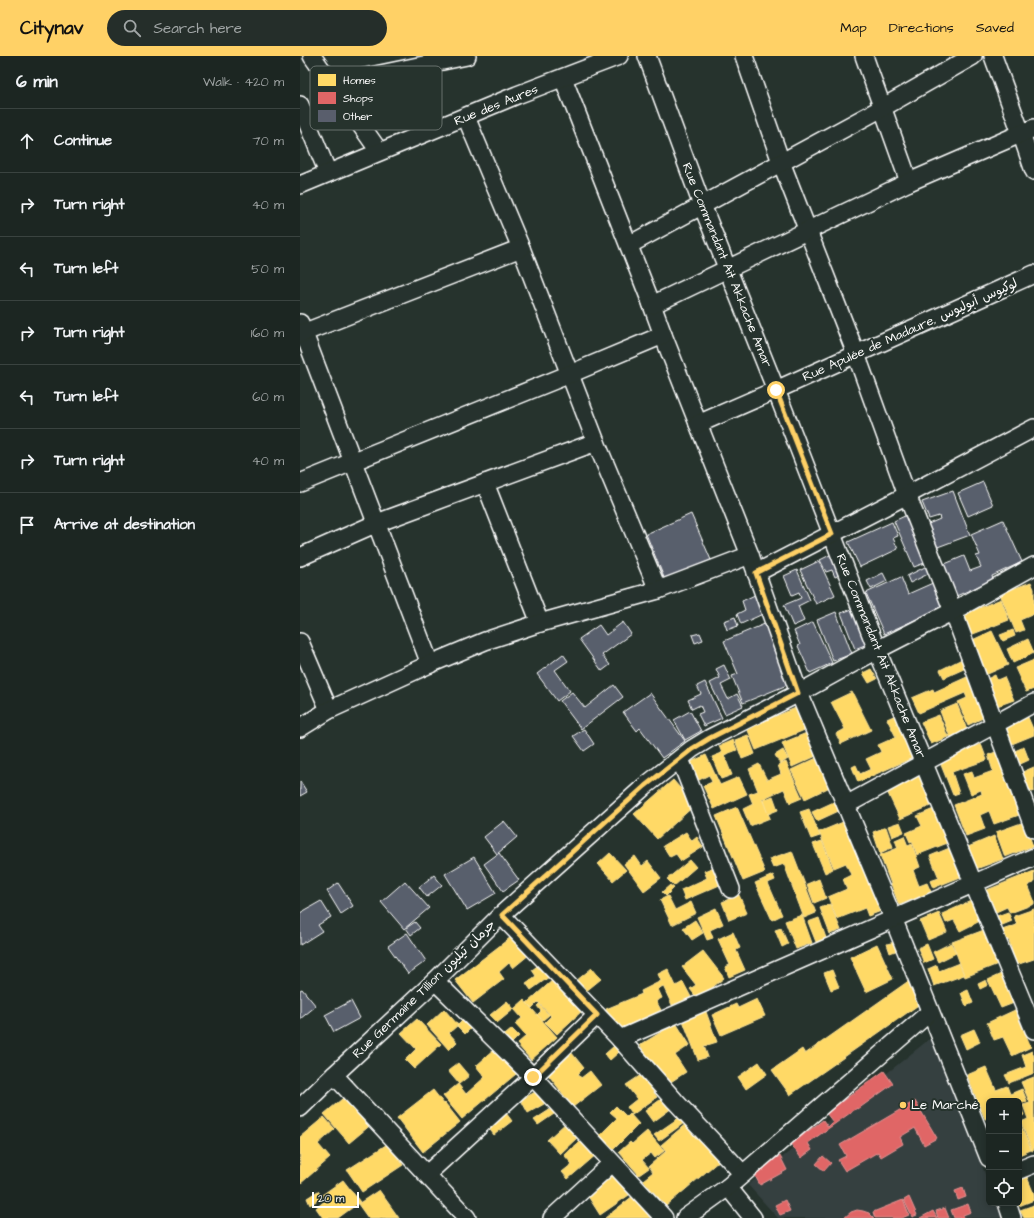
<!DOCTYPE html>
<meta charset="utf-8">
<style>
:root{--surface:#1c2622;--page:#252e2a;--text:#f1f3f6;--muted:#a0a5a5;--line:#3a4340;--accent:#ffd166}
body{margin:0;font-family:"Architects Daughter","Playpen Sans Arabic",sans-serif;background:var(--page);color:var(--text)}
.controls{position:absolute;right:12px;bottom:12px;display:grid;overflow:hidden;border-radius:6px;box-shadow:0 2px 10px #0003}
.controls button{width:36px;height:36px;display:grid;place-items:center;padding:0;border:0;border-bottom:1px solid var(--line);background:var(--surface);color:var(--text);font:20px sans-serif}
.scale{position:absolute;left:12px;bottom:10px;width:47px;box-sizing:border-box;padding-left:4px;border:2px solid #fff;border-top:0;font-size:11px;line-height:14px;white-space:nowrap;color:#fff;-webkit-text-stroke:3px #26332d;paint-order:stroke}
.stop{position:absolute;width:12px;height:12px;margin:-9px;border:3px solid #ffd166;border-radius:50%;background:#fff}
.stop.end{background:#ffd166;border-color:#fff;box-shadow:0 1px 4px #0008}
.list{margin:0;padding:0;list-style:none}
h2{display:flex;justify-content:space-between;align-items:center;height:52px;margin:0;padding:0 16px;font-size:17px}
h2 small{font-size:13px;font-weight:400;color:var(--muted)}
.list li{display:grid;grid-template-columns:26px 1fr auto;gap:12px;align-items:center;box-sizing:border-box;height:64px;padding:0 16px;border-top:1px solid var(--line)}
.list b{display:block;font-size:15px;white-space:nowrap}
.list em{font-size:13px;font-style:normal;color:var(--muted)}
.icon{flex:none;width:22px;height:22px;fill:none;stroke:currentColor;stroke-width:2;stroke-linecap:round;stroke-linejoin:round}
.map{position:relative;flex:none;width:734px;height:1162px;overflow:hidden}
header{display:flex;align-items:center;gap:24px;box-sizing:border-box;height:56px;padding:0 20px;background:var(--accent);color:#111}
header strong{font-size:19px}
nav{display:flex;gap:22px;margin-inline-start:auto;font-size:14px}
.search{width:280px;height:36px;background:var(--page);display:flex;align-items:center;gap:10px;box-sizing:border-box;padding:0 14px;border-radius:22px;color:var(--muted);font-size:15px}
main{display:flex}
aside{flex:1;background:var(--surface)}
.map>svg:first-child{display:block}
.built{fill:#354040}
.homes{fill:#ffd966;stroke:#ffe494}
.shops{fill:#e06666;stroke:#e99494}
.building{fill:#595e6c;stroke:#fff}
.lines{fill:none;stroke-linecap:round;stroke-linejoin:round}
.minor-casing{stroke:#fff;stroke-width:20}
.minor{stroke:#26332d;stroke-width:17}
.route{stroke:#ffd166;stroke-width:5}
.poi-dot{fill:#ffd166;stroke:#26332d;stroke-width:1.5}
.labels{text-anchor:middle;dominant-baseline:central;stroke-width:4;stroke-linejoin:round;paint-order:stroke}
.street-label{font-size:13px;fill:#fff;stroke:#26332d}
.poi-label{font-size:13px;fill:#fff;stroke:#26332d;text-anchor:start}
.key{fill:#26332d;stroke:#67706c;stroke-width:1}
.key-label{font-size:11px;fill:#fff}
</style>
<header>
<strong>Citynav</strong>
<div class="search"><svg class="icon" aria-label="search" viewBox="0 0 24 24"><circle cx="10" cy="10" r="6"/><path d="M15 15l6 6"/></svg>Search here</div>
<nav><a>Map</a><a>Directions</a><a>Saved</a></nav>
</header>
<main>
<aside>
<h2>6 min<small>Walk · 420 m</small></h2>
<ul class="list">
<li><svg class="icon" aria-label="ahead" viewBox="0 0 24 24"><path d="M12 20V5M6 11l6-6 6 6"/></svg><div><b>Continue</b></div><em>70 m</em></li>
<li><svg class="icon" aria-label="right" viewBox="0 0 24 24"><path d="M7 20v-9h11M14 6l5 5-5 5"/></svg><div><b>Turn right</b></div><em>40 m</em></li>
<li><svg class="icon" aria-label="left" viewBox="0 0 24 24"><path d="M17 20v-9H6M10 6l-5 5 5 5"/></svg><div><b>Turn left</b></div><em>50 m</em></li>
<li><svg class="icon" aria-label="right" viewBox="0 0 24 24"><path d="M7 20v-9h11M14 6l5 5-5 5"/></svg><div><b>Turn right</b></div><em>160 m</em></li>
<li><svg class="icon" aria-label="left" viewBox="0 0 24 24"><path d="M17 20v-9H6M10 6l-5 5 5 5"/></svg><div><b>Turn left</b></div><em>60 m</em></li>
<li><svg class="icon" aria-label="right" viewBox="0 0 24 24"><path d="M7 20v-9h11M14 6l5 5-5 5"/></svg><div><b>Turn right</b></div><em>40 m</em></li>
<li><svg class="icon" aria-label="arrive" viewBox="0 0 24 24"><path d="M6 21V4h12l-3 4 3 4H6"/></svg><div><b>Arrive at destination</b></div></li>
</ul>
</aside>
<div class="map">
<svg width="734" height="1162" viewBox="0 0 734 1162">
<rect width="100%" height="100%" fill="#26332d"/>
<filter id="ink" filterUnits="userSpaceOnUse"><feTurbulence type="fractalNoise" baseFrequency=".025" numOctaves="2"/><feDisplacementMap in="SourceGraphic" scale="8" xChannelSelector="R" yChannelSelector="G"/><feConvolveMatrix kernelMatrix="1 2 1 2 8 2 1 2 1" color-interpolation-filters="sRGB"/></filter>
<g filter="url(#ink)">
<!-- built -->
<path class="built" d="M632,981L689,1128V1147H696L702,1162H478L448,1129Z"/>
<!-- homes -->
<g class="homes">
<path d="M731,526L734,533V558L720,564L724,574L716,577L700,538Z"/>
<path d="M701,543L709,564L668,580L660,560Z"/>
<path d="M713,574L715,580L703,585L700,579Z"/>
<path d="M692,575L708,609L683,620L668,586Z"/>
<path d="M728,583L734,597L713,607L707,593Z"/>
<path d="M662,603L666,612L644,622L640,614Z"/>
<path d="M734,604V633L726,636L715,612Z"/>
<path d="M571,613L577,623L569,627L563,617Z"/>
<path d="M695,619L697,624L704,621L714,644L697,650L687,623Z"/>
<path d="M667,621L685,661L668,669L658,646L667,642L665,637L619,657L612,642L633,633L634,636Z"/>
<path d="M552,636L571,674L541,688L536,678L545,673L531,646Z"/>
<path d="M657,648L667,674L650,681L640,655Z"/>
<path d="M503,649L512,671L456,694L447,672Z"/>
<path d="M600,657L619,699L558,726L552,711L556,709L560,718L571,713L566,703L581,696L578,689L596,681L587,663Z"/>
<path d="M639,659L648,681L631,688L621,666Z"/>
<path d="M727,659L734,675V679L707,690L699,670Z"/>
<path d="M514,674L523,697L492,711L482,687Z"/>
<path d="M448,679L455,698L442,703L435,684Z"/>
<path d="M433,684L437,694L424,699L432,719L421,723L412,701L422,697L419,690Z"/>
<path d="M681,688L687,704L652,716L659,737L653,739L639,704Z"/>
<path d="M724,691L729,704L716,710L710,697Z"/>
<path d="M483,694L488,703L480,708L475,699Z"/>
<path d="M698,695L722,758L694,768L689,755L680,759L685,773L666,780L654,749L682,738L681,734L671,738L663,718L672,715L674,722L693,715L688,699Z"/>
<path d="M406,699L420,729L439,721L447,738L414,753L403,730L412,726L409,719L399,724L391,706Z"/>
<path d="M521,700L534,729L505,743L491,714Z"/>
<path d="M486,706L502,742L490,747L484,733L462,743L470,762L450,770L443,753L453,748L449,738L458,735L449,713L459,708L467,724L481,718L478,709Z"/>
<path d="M734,711V735L728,737L720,717Z"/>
<path d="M620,716L635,748L600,763L585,731Z"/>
<path d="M373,724L395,749L357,783L334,758Z"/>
<path d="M473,740L478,754L468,758L463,744Z"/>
<path d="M538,744L543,753L517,765L512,756Z"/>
<path d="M437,751L465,816L443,825L416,760Z"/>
<path d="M636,752L650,786L617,799L612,785L610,786L606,777L622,770L617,760Z"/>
<path d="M509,753L520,780L511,783L500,756Z"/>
<path d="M548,764L584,854L568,860L565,852L537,863L528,841L547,833L543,823L551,819L546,807L534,812L519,776Z"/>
<path d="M600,766L604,776L592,781L588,770Z"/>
<path d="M724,766L733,790L705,801L696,776Z"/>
<path d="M586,771L593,791L580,797L573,776Z"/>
<path d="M386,776L392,785L397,781L403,791L381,805L376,798L370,801L363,790Z"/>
<path d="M604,780L608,790L612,788L620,811L613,814L619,830L627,827L631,836L599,849L580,799L598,792L595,784Z"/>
<path d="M694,780L703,803L676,813L668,791Z"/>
<path d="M522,785L533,813L525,817L513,788Z"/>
<path d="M652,791L663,820L633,832L630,825L639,822L630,800Z"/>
<path d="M492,795L516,857L504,862L484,808L473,812L469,803Z"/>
<path d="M310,797L326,814L313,825L298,808Z"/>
<path d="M335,800L342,810L348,805L361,822L344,835L324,808Z"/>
<path d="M390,804L396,811L374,830L367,823Z"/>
<path d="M414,811L422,828L385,844L381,834L407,822L404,815Z"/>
<path d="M734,815V827L728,829L734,844V848L710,857L707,851L696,856L687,834Z"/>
<path d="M473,819L475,824L468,827L482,859L472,864L455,827Z"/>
<path d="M519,823L526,842L514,847L507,828Z"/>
<path d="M370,829L374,832L366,840L362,836Z"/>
<path d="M439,839L447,857L429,864L422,846Z"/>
<path d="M368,840L375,854L391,846L396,857L372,869L360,844Z"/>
<path d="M671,845L680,865L660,875L654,864L646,867L642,858Z"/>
<path d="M530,848L541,874L530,878L520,852Z"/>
<path d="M416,852L423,868L410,874L413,882L407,884L397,861Z"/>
<path d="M734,853V903L716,909L709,884L706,885L702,874L717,869L714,860Z"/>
<path d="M708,856L712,865L700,870L697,860Z"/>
<path d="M639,857L647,876L628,884L620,865Z"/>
<path d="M502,859L512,887L496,893L485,865Z"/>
<path d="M519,862L526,882L516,886L508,866Z"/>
<path d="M395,864L403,877L392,884L383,872Z"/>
<path d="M481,872L488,888L482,891L475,874Z"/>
<path d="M684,874L698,908L665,921L652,886Z"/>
<path d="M433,876L440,892L436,894L445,914L429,921L425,911L430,909L418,883Z"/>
<path d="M215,878L230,898L213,912L209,907L199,916L204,923L173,947L155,924Z"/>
<path d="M595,886L598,894L590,897L587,888Z"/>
<path d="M651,887L656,897L638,906L633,896Z"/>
<path d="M577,888L593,923L566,936L550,901Z"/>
<path d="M627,888L633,903L624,907L618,892Z"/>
<path d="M403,895L424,922L398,943L390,933L396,929L382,911Z"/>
<path d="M659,907L664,919L634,930L628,913L637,909L639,915Z"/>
<path d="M240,908L249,921L231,934L226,927L236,920L232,914Z"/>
<path d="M292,912L301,923L285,936L276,925Z"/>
<path d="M368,913L376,930L383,926L391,941L372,949L363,930L358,933L362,942L356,945L361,954L316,975L306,953L342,938L341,935L361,925L358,918Z"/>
<path d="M532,914L539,931L531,934L524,917Z"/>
<path d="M701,918L714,947L701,952L688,924Z"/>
<path d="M254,923L283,954L257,978L245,966L251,960L238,946L232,952L227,947Z"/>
<path d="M610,924L624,945L490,1039L472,1014L502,993L505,998Z"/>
<path d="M686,924L688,929L680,933L678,928Z"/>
<path d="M668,934L673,947L666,950L661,937Z"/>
<path d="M457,943L465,960L421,979L412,959L436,948L438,952Z"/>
<path d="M224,944L257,981L231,1004L217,988L226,980L215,968L222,962L214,953Z"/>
<path d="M207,945L214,953L197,967L190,959Z"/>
<path d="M239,948L249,959L243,964L237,959L241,955L237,950Z"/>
<path d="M144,953L158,969L149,977L157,986L149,994L127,969Z"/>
<path d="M405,953L417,986L404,990L408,1001L398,1004L382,962Z"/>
<path d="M715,954L731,991L712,1000L703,981L694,984L687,967Z"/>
<path d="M167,960L175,968L165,978L157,970Z"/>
<path d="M117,963L141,988L114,1013L105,1004L116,993L101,977Z"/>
<path d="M376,967L390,989L375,999L386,1016L366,1029L340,989Z"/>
<path d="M212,973L219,980L212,987L205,979Z"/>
<path d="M674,973L680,986L666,993L660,979Z"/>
<path d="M314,990L319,996L310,1004L305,998Z"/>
<path d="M195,993L216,1018L162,1063L143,1040L158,1028L166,1038L185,1021L176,1010Z"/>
<path d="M732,995L734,1001V1017L709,1027L705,1019L726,1011L722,999Z"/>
<path d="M271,996L284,1012L278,1018L281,1022L290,1015L301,1029L273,1051L247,1017L265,1003L264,1002Z"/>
<path d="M459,1006L467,1018L446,1033L438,1021Z"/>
<path d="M158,1007L169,1020L159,1028L148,1015Z"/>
<path d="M686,1011L696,1034L707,1030L710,1038L722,1033L727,1045L719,1049L724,1059L719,1061V1045H689V1062L685,1063L667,1019Z"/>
<path d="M341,1019L357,1041L332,1059L327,1051L337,1043L326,1029Z"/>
<path d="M734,1021V1094L732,1095L721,1066L728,1063L723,1049L730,1047L721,1026Z"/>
<path d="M133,1034L144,1048L145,1047L160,1066L123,1096L97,1062Z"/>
<path d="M237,1035L244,1048L228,1057L221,1044Z"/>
<path d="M48,1038L73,1067L49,1087L24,1058Z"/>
<path d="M364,1041L372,1052L353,1066L345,1055Z"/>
<path d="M316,1050L327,1061L330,1058L339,1068L314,1093L300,1079L317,1062L310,1056Z"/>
<path d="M251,1053L254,1058L238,1069L234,1064Z"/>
<path d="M206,1057L212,1065L194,1079L188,1071Z"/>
<path d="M24,1061L35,1073L18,1088L30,1102L0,1128V1081Z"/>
<path d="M380,1061L384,1067L359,1085L354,1079Z"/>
<path d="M719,1065L731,1094L719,1099Z"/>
<path d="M267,1066L279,1080L260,1098L247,1084Z"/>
<path d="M388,1066L420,1104L366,1150L343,1124L353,1116L349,1110L366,1095L361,1089Z"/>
<path d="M347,1075L364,1095L355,1102L351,1097L342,1104L349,1112L339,1119L319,1096L330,1086L332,1088Z"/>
<path d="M283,1083L297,1098L268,1123L262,1116L272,1108L264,1099Z"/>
<path d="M89,1087L103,1109L62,1136L47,1114Z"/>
<path d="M314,1118L329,1139L300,1159L286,1137Z"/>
<path d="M727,1121L734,1138V1144L719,1150L718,1147L719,1124Z"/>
<path d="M43,1124L60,1146L38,1162H23L16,1152L26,1144L22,1139Z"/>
<path d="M79,1134L99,1162H68L58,1148Z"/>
<path d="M18,1135L22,1141L10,1149L7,1142Z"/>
<path d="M333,1140L350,1162H305Z"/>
<path d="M734,1149V1162H724L720,1154Z"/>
</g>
<!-- shops -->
<g class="shops">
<path d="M584,1015L593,1028L558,1053L557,1052L508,1087L512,1094L501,1102L491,1088L523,1064L528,1071L533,1066L526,1057Z"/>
<path d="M615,1045L637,1082L624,1089L615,1072L600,1081L603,1088L581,1101L578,1096L545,1115L538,1104L546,1100L540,1089Z"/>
<path d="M480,1100L487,1114L460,1129L453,1116Z"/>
<path d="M523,1100L531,1107L524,1115L516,1108Z"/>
<path d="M663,1132L666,1141L658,1144L655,1135Z"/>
<path d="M609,1141L617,1159L612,1161L604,1144Z"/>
<path d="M485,1144L490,1155L480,1159L475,1149Z"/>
<path d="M603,1144L609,1159L602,1162H575L573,1156Z"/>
<path d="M668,1148L671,1156L663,1159L664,1162H654L651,1154Z"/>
<path d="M645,1152L649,1162H638L636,1155Z"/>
<path d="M557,1154L563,1155L569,1157L574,1162H544L551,1156Z"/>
<path d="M633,1155L637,1162H620Z"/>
</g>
<!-- building -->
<g class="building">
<path d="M683,426L693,449L668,460L658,437Z"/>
<path d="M653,435L670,479L635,492L626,469L640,463L639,460L629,463L622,446Z"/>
<path d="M391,458L411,504L365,524L346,478Z"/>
<path d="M607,459L627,506L614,511L594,465Z"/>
<path d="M703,464L722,506L692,520L693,524L654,541L640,510L664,500L670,515L681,511L676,500L680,499L671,478Z"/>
<path d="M592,466L598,480L593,482L598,493L560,511L548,486Z"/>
<path d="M536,496L546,516L535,521L532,514L526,516L520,504Z"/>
<path d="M519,505L535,539L516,548L500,514Z"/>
<path d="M627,510L630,517L610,527L607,520Z"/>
<path d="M497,514L510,544L498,550L504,565L493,570L484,549L501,542L499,536L492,539L484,520Z"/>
<path d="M583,517L587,525L571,533L567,525Z"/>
<path d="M601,521L608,538L635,526L646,550L584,578L566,537Z"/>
<path d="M457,538L465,557L441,568L437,558L445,554L442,545Z"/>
<path d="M558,551L572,586L555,593L541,557Z"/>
<path d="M536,556L552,598L533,605L517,564Z"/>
<path d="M435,561L438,570L427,574L424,565Z"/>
<path d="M323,566L331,578L302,599L310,609L302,615L279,583L299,569L306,579Z"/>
<path d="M513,566L532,607L510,617L498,590L500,589L494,575Z"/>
<path d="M467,567L492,627L443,647L432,620L438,618L424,585Z"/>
<path d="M400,577L403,584L395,587L392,579Z"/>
<path d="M263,598L268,605L255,614L270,635L257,645L237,618Z"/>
<path d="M424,609L431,624L421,629L428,643L437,638L443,650L425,658L410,627L420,622L416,613Z"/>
<path d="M405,626L422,662L404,670L398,658L403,656L400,649L392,653L388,644L401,638L397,630Z"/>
<path d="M314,629L323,641L281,673L260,645L272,636L285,652Z"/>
<path d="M350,637L385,685L362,702L340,672L337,675L323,656Z"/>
<path d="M390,655L401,675L385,684L374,664Z"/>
<path d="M284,673L294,688L284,695L273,680Z"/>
<path d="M0,725L7,736L0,740Z"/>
<path d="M204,765L217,781L197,798L184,781Z"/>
<path d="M199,797L219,824L203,835L184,808Z"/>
<path d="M174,801L196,837L167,854L145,818Z"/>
<path d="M134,819L142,829L127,841L119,831Z"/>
<path d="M105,825L129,852L104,873L81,846Z"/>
<path d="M38,827L53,850L41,858L27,835Z"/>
<path d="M21,845L31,861L18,869L22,875L0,889V857Z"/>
<path d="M115,866L120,872L111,879L106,872Z"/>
<path d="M107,877L126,905L108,918L88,890Z"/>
<path d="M2,933L16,950L0,963V934Z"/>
<path d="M51,945L60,962L34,976L25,959Z"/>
</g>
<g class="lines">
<defs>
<g id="minor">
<path d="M12,0L79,95"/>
<path d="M347,0L402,149L476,334L577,594L734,974"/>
<path d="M444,0L481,106L556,298L607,439L653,555L734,773"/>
<path d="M564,0L609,126"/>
<path d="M693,0L721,77L734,115"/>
<path d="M263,22L352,249L363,279L450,499L499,637L593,862L689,1102"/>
<path d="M32,28L167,0"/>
<path d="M0,49L28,117"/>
<path d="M166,61L221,192L296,386L358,534"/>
<path d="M0,129L217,39L319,0"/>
<path d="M329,189L582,52L673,0"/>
<path d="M352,249L609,126L734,72"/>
<path d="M0,267L130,608"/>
<path d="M0,278L221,192"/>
<path d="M398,368L476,334L734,218"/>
<path d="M0,427L270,318L363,279"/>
<path d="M185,427L240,567"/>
<path d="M0,501L77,467L296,386"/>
<path d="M456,517L607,439L734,372"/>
<path d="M0,586L29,654"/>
<path d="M0,672L29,654L130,608L185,585L240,567L358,534L450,499"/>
<path d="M380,703L431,833"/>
<path d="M546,749L734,647"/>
<path d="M201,859L320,983L734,801"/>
<path d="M135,925L233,1021L364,1162"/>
<path d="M320,983L375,1045L443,1118"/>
<path d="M34,1019L167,1162"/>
<path d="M0,1052L34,1019L135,925L201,859L345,730L392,693L410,682L499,637L577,594L653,555L734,510"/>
<path d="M719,1114L734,1108"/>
<path d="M127,1118L233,1021L297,959"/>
<path d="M428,1131L453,1162"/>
<path d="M707,1147L712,1162"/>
<path d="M252,1162L312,1107"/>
<path d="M385,1162L428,1131L630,956"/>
</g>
</defs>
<!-- minor casing -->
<use href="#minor" class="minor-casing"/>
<!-- minor -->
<use href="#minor" class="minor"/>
</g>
</g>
<g class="lines" filter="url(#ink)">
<!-- route -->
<path class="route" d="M233,1021L297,959L202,859L345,730L392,693L410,682L498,637L456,517L532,478L476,334"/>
</g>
<!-- markers -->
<circle class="poi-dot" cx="603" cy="1049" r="4"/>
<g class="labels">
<!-- street labels -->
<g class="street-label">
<text transform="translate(196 49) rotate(-22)">Rue des Aures</text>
<text transform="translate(427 209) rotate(68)">Rue Commandant Ait Akkache Amar</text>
<text transform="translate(610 274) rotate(-24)">Rue Apulée de Madaure, لوكيوس أبوليوس</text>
<text transform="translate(581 600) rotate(68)">Rue Commandant Ait Akkache Amar</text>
<text transform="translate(124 933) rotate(-44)">Rue Germaine Tillion جرمان تيليون</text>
</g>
<!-- poi labels -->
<g class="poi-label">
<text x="611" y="1049">Le Marché</text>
</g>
</g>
<!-- legend -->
<rect x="10" y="10" width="132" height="64" rx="6" class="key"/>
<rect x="18" y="18" width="18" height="12" fill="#ffd966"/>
<rect x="18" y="36" width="18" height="12" fill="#e06666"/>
<rect x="18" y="54" width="18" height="12" fill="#595e6c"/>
<g class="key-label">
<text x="43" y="28">Homes</text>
<text x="43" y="46">Shops</text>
<text x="43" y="64">Other</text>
</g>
</svg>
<div class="controls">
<button>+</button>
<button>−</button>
<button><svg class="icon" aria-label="locate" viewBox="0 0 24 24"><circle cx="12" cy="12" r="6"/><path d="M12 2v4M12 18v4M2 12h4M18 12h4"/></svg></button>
</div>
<div class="scale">20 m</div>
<div class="stop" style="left:476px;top:334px"></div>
<div class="stop end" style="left:233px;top:1021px"></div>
</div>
</main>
